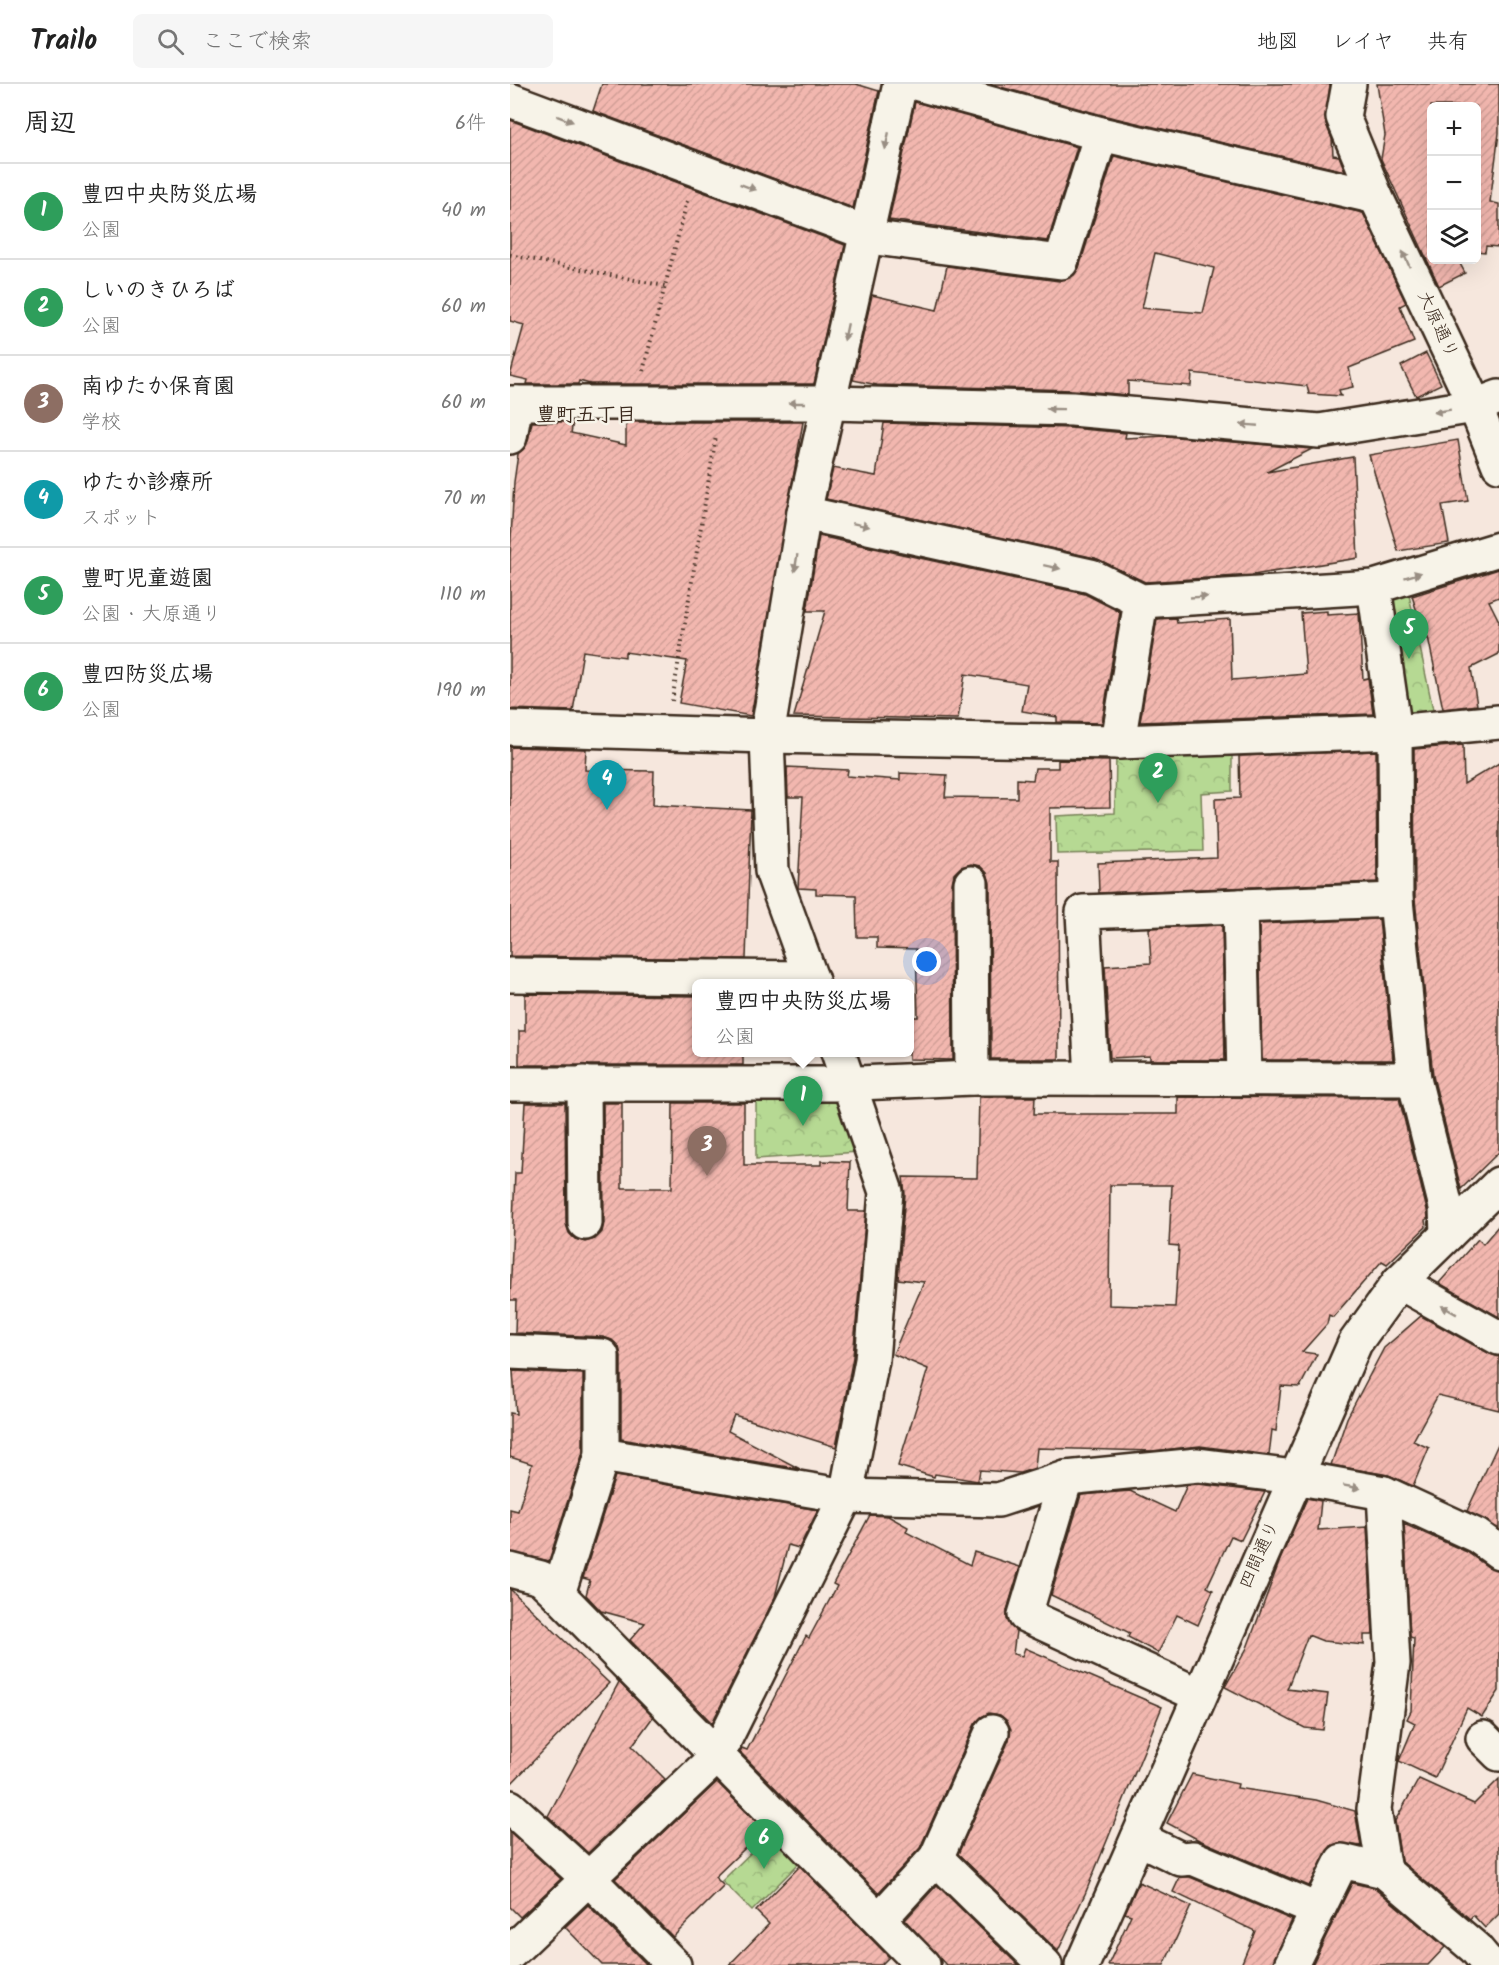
<!DOCTYPE html>
<html lang="ja">
<meta charset="utf-8">
<style>
:root{--surface:#fff;--page:#f6f6f6;--text:#222;--muted:#767676;--line:#e0e0e0;--accent:#3b2a1e}
body{margin:0;font-family:Kalam,"Klee One",sans-serif;background:var(--page);color:var(--text)}
.controls{position:absolute;right:18px;top:18px;display:grid;overflow:hidden;border-radius:9px;box-shadow:0 6px 24px #0002}
.controls button{width:54px;height:54px;display:grid;place-items:center;padding:0;border:0;border-bottom:2px solid var(--line);background:var(--surface);color:var(--text);font:30px sans-serif}
.you{position:absolute;left:417px;top:878px;width:21px;height:21px;margin:-15px;border:4px solid #fff;border-radius:50%;background:#1a73e8;box-shadow:0 0 0 9px #1a73e833}
.badge{display:grid;place-items:center;width:39px;height:39px;border-radius:50%;background:var(--accent);color:#fff;font-size:20px;font-weight:700}
.pin{position:absolute;translate:-50% -50px;filter:drop-shadow(0 2px 3px #0008)}
.pin::after{content:'';position:absolute;top:32px;width:21px;height:18px;background:inherit;clip-path:polygon(0 0,100% 0,50% 100%)}
.popup{position:absolute;left:182px;top:895px;width:222px;height:78px;box-sizing:border-box;display:grid;place-content:center;border-radius:9px;background:var(--surface);filter:drop-shadow(0 2px 4px #0005);font-size:20px;white-space:nowrap;color:var(--muted)}
.popup b{font-size:22px;color:var(--text)}
.popup::after{content:'';position:absolute;left:50%;top:100%;margin-left:-12px;border:12px solid transparent;border-top-color:var(--surface)}
.list{margin:0;padding:0;list-style:none}
h2{display:flex;justify-content:space-between;align-items:center;height:78px;margin:0;padding:0 24px;font-size:26px}
h2 small{font-size:20px;font-weight:400;color:var(--muted)}
.list li{display:grid;grid-template-columns:39px 1fr auto;gap:18px;align-items:center;box-sizing:border-box;height:96px;padding:0 24px;border-top:2px solid var(--line)}
.list b{display:block;font-size:22px;white-space:nowrap}
.list p{margin:0;font-size:20px;white-space:nowrap;color:var(--muted)}
.list em{font-size:20px;font-style:normal;color:var(--muted)}
.icon{flex:none;width:33px;height:33px;fill:none;stroke:currentColor;stroke-width:2;stroke-linecap:round;stroke-linejoin:round}
.map{position:relative;flex:none;width:989px;height:1881px;overflow:hidden}
header{display:flex;align-items:center;gap:36px;box-sizing:border-box;height:84px;padding:0 30px;background:var(--surface);border-bottom:2px solid var(--line)}
header strong{font-size:28px}
nav{display:flex;gap:33px;margin-inline-start:auto;font-size:21px}
.search{width:420px;height:54px;background:var(--page);display:flex;align-items:center;gap:15px;box-sizing:border-box;padding:0 21px;border-radius:9px;color:var(--muted);font-size:22px}
main{display:flex}
aside{flex:1;background:var(--surface)}
.map>svg:first-child{display:block}
.forest{fill:url(#forest-crowns);stroke:#788258;stroke-width:1.5}
.building{fill:url(#building-hatch);stroke:#3b2a1e;stroke-width:1.5;fill-rule:evenodd}
.lines{fill:none;stroke-linecap:round;stroke-linejoin:round}
.minor-casing{stroke:#3b2a1e;stroke-width:38}
.path{stroke:#3b2a1e;stroke-width:4;stroke-dasharray:1.5 4.5;stroke-linecap:butt}
.minor{stroke:#f7f3e8;stroke-width:33}
.oneway{fill:#998e83}
.labels{text-anchor:middle;dominant-baseline:central;stroke-width:5;stroke-linejoin:round;paint-order:stroke}
.street-label{font-size:18px;fill:#3b2a1e;stroke:#f7f3e8}
.neighbourhood-label{font-size:20px;font-weight:bold;fill:#3b2a1e;stroke:#f7f3e8}
</style>
<header>
<strong>Trailo</strong>
<div class="search"><svg class="icon" aria-label="search" viewBox="0 0 24 24"><circle cx="10" cy="10" r="6"/><path d="M15 15l6 6"/></svg>ここで検索</div>
<nav><a>地図</a><a>レイヤ</a><a>共有</a></nav>
</header>
<main>
<aside>
<h2>周辺<small>6件</small></h2>
<ul class="list">
<li><span class="badge" style="background:#2e9e5b">1</span><div><b>豊四中央防災広場</b><p>公園</p></div><em>40 m</em></li>
<li><span class="badge" style="background:#2e9e5b">2</span><div><b>しいのきひろば</b><p>公園</p></div><em>60 m</em></li>
<li><span class="badge" style="background:#8d6e63">3</span><div><b>南ゆたか保育園</b><p>学校</p></div><em>60 m</em></li>
<li><span class="badge" style="background:#0f9aa8">4</span><div><b>ゆたか診療所</b><p>スポット</p></div><em>70 m</em></li>
<li><span class="badge" style="background:#2e9e5b">5</span><div><b>豊町児童遊園</b><p>公園 · 大原通り</p></div><em>110 m</em></li>
<li><span class="badge" style="background:#2e9e5b">6</span><div><b>豊四防災広場</b><p>公園</p></div><em>190 m</em></li>
</ul>
</aside>
<div class="map">
<svg width="989" height="1881" viewBox="0 0 989 1881">
<defs>
<pattern id="forest-crowns" width="20" height="18" patternUnits="userSpaceOnUse" patternTransform="scale(1.5)"><rect width="20" height="18" fill="#b6d993"/><path d="M2 6a3 3 0 1 1 6 0M12 15a3 3 0 1 1 6 0" fill="none" stroke="#9dba7e"/></pattern>
<pattern id="building-hatch" width="6" height="6" patternUnits="userSpaceOnUse" patternTransform="scale(1.5)"><rect width="6" height="6" fill="#f2b7af"/><path d="M-1 1l2-2M0 6l6-6M5 7l2-2" fill="none" stroke="#d09e96"/></pattern>
</defs>
<rect width="100%" height="100%" fill="#f6e7dd"/>
<filter id="ink" filterUnits="userSpaceOnUse"><feTurbulence type="fractalNoise" baseFrequency=".0167" numOctaves="2"/><feDisplacementMap in="SourceGraphic" scale="12" xChannelSelector="R" yChannelSelector="G"/><feConvolveMatrix kernelMatrix="1 2 1 2 8 2 1 2 1" color-interpolation-filters="sRGB"/></filter>
<g filter="url(#ink)">
<!-- forest -->
<g class="forest">
<path d="M899,511L925,635L894,639L876,515Z"/>
<path d="M722,665V707L691,709L693,767L547,770L546,732L605,729L606,668Z"/>
<path d="M330,1014L348,1068L246,1075V1016Z"/>
<path d="M267,1743L295,1773L242,1827L212,1797Z"/>
</g>
<!-- building -->
<g class="building">
<path d="M92,0H346L369,7L343,124L83,27Z"/>
<path d="M480,0H820L816,40L822,55L823,71L829,72L835,87L596,32Z"/>
<path d="M867,0H989V49L980,118L989,120V163L976,162L975,168L966,167V22H921V176H948L955,189L929,202L871,75L875,51Z"/>
<path d="M405,18L567,63L538,157L379,136Z"/>
<path d="M0,36L335,161L304,300H80L69,297L68,300H17L18,296L0,292L14,241L0,237Z"/>
<path d="M604,72L853,129L896,219L890,222L904,258L839,284L843,303L829,306L831,312L799,310L797,302L682,289L681,302L618,297V311L563,306L367,301L343,296L362,211L427,226L437,182L549,197L564,191L569,184ZM645,169L704,184L693,229L632,224Z"/>
<path d="M916,269L931,300L906,312L891,282Z"/>
<path d="M22,338H63L61,349L116,361V338H293L241,632L169,619L177,577L115,568V573L73,567L63,627L0,625V473L4,398L8,370L18,357Z"/>
<path d="M374,339L561,344L616,349L615,354L656,352L802,365L757,388L843,373L848,474L743,491L635,498L585,474L316,415L323,384L366,392Z"/>
<path d="M948,356L958,417L932,421L939,459L888,467L859,371Z"/>
<path d="M309,452L575,510L610,528L592,639L547,638V633L512,627L517,600L455,590L448,635L284,632L315,527H297Z"/>
<path d="M989,485V513L979,517L989,537V570L961,584L967,621L933,625L918,553L915,554L902,512Z"/>
<path d="M817,527V531L849,529L853,595L858,594L863,630L630,638L647,535L666,534L667,539L720,535L722,596L796,590L791,529Z"/>
<path d="M953,661L954,700L989,679V1068L951,1105L923,992L905,815L904,665Z"/>
<path d="M0,663L76,665L75,686L144,687L143,721L241,726L236,875L0,872Z"/>
<path d="M866,667L867,798L589,809L588,779L707,774L705,715L730,714L729,672Z"/>
<path d="M548,676L599,677L600,723L540,724V778H548L549,975H481L480,799L477,789L470,782L461,780L451,783L444,790L442,799L443,976L399,975V933H408L406,865L367,864V853H347L346,811L306,810V805L288,804L293,713H278L277,683L338,686L337,692L390,696V689L437,691L435,713L507,714V695L523,696L525,684H548Z"/>
<path d="M869,835L883,976H752L749,840Z"/>
<path d="M712,841L715,976H640V972L600,974L595,882L641,879L639,844Z"/>
<path d="M15,910L186,912V969H233V981H9V947H15Z"/>
<path d="M469,1013H525L524,1030H668V1013L889,1014L917,1126L918,1134L915,1136L916,1143L877,1180L872,1177L823,1233L819,1231L817,1240L792,1268L807,1270L790,1303L771,1302L766,1347L762,1346L759,1371L690,1362L642,1367L527,1364L525,1384L510,1389L470,1386L468,1397L425,1390L424,1393L388,1382L418,1285L383,1270L414,1198L388,1195L395,1110L393,1093L467,1094ZM600,1101H662L659,1161L669,1162L665,1223L599,1221Z"/>
<path d="M15,1019H55L56,1140L59,1149L65,1155L75,1158L85,1155L92,1148L94,1139L93,1019H112V1104H162L163,1019H234V1081H311V1077L340,1078L338,1127H356L343,1273L326,1363L224,1331L218,1347L290,1385L111,1355V1272L109,1263L102,1256L93,1253L5,1249L6,1216H0L5,1089H11Z"/>
<path d="M989,1141V1233L929,1199L968,1155L973,1160Z"/>
<path d="M911,1232L980,1270L989,1273V1326L928,1311L903,1357L919,1364L903,1402L878,1391L821,1381L837,1334L874,1264Z"/>
<path d="M3,1287L73,1290V1368L39,1477L0,1468V1425L8,1427L22,1380L0,1373V1329L6,1330Z"/>
<path d="M989,1358V1445L957,1427Z"/>
<path d="M105,1392L308,1426L289,1464L278,1461L265,1513L202,1639L120,1556L135,1539L91,1527L76,1511L80,1496L73,1494Z"/>
<path d="M688,1400L755,1408L731,1456L721,1452L697,1503L703,1506L688,1541L667,1531L648,1569L618,1553L620,1549L541,1511L571,1411L620,1407L665,1428L677,1401Z"/>
<path d="M797,1414L811,1417L808,1446L857,1443L863,1551H854V1561L813,1557L798,1551L777,1605L818,1610L813,1646L795,1644L715,1603L737,1564L770,1476Z"/>
<path d="M360,1431L378,1432L398,1443L396,1448L460,1481L464,1468L510,1483L497,1526V1535L506,1547L503,1570L512,1572L515,1564L652,1623L575,1810L548,1867L448,1770L499,1656L501,1645L497,1637L490,1631L479,1629L471,1633L465,1640L410,1764L368,1809L230,1668L232,1664L237,1666L296,1552L299,1554L327,1502L323,1500Z"/>
<path d="M894,1440L957,1468L978,1483L989,1486V1607L972,1633L957,1624L925,1694L889,1677L905,1639L897,1635L901,1627L904,1554L900,1553Z"/>
<path d="M0,1505L99,1599L0,1701Z"/>
<path d="M109,1598L143,1633L122,1662L155,1695L78,1769L38,1732Z"/>
<path d="M682,1690L728,1700L727,1704L806,1716L845,1727L851,1762L828,1759L821,1762L799,1802L689,1756L657,1739Z"/>
<path d="M909,1695L964,1720L989,1695V1830L975,1844L963,1831L960,1835L891,1777L885,1737Z"/>
<path d="M207,1698L254,1746L205,1793L214,1802L163,1853L105,1795Z"/>
<path d="M0,1748L51,1795L10,1833L0,1823Z"/>
<path d="M290,1782L379,1873L371,1881H219L259,1840L246,1827Z"/>
<path d="M670,1793H680L782,1836L762,1881H731L745,1847L663,1808Z"/>
<path d="M629,1798L681,1822L654,1881H598L621,1831L615,1829Z"/>
<path d="M842,1799L865,1804L935,1863L918,1881H802Z"/>
<path d="M427,1801L508,1881H436L395,1836Z"/>
<path d="M78,1821L136,1880L135,1881H92L55,1843Z"/>
</g>
<g class="lines">
<defs>
<g id="minor">
<path d="M409,0L591,50L866,113"/>
<path d="M839,0L833,33L866,113L965,322L989,381"/>
<path d="M0,16L373,155L551,178L591,50"/>
<path d="M0,319H320L562,325L809,347L965,322L989,313"/>
<path d="M0,353L6,319"/>
<path d="M294,429L581,492L631,517L864,503L989,465"/>
<path d="M864,503L885,648L886,816L904,995L936,1123L937,1151"/>
<path d="M0,644L257,652L608,658L631,517"/>
<path d="M608,658L885,648L989,638"/>
<path d="M461,799L462,994"/>
<path d="M730,822L734,993"/>
<path d="M0,891L301,894"/>
<path d="M303,900L262,787L257,652L294,429L390,0"/>
<path d="M582,994L573,828L886,816"/>
<path d="M74,999L75,1139"/>
<path d="M0,1000H326L462,994L904,995"/>
<path d="M889,1198L989,1254"/>
<path d="M0,1268L92,1272V1371"/>
<path d="M556,1394L515,1531L689,1611"/>
<path d="M874,1409L883,1579L864,1725L874,1787L965,1864L976,1877"/>
<path d="M0,1486L31,1494L48,1510L413,1881"/>
<path d="M48,1510L92,1371L336,1412L488,1416L556,1394L688,1381L784,1393L874,1409L967,1452L989,1468"/>
<path d="M973,1654L989,1670"/>
<path d="M0,1723L79,1795L164,1881"/>
<path d="M628,1754L671,1775L683,1774L807,1826"/>
<path d="M426,1774L482,1648"/>
<path d="M369,1836L426,1774L535,1881"/>
<path d="M0,1869L206,1673L336,1412L362,1276L376,1108L328,968"/>
<path d="M572,1881L845,1259L889,1198L989,1100"/>
<path d="M781,1881L832,1777L874,1787"/>
</g>
</defs>
<!-- minor casing -->
<use href="#minor" class="minor-casing"/>
<!-- path -->
<g class="path">
<path d="M0,171L155,202"/>
<path d="M133,287L177,117"/>
<path d="M162,617L206,352"/>
</g>
<!-- minor -->
<use href="#minor" class="minor"/>
</g>
<!-- one-way arrows -->
<defs><path id="oneway-solid" d="M-6-.8H1V-3.2L6.5 0L1 3.2V.8H-6Z" transform="scale(1.5)"/></defs>
<g class="oneway">
<use href="#oneway-solid" transform="translate(55 35) rotate(20)"/>
<use href="#oneway-solid" transform="translate(377 57) rotate(102)"/>
<use href="#oneway-solid" transform="translate(238 103) rotate(20)"/>
<use href="#oneway-solid" transform="translate(896 175) rotate(-115)"/>
<use href="#oneway-solid" transform="translate(336 248) rotate(102)"/>
<use href="#oneway-solid" transform="translate(287 319) rotate(180)"/>
<use href="#oneway-solid" transform="translate(545 325) rotate(-179)"/>
<use href="#oneway-solid" transform="translate(932 327) rotate(171)"/>
<use href="#oneway-solid" transform="translate(739 341) rotate(-175)"/>
<use href="#oneway-solid" transform="translate(351 441) rotate(12)"/>
<use href="#oneway-solid" transform="translate(286 479) rotate(99)"/>
<use href="#oneway-solid" transform="translate(542 483) rotate(12)"/>
<use href="#oneway-solid" transform="translate(903 491) rotate(-17)"/>
<use href="#oneway-solid" transform="translate(689 513) rotate(-3)"/>
<use href="#oneway-solid" transform="translate(939 1226) rotate(-151)"/>
<use href="#oneway-solid" transform="translate(842 1403) rotate(10)"/>
</g>
</g>
<g class="labels">
<!-- street labels -->
<g class="street-label">
<text transform="translate(927 241) rotate(65)">大原通り</text>
<text transform="translate(750 1471) rotate(-66)">四間通り</text>
</g>
<!-- neighbourhood labels -->
<g class="neighbourhood-label">
<text x="76" y="332">豊町五丁目</text>
</g>
</g>
</svg>
<div class="controls">
<button>+</button>
<button>−</button>
<button><svg class="icon" aria-label="layers" viewBox="0 0 24 24"><path d="M12 4l9 5-9 5-9-5zM3 14l9 5 9-5"/></svg></button>
</div>
<div class="you"></div>
<div class="pin badge" style="left:293px;top:1042px;background:#2e9e5b">1</div>
<div class="popup"><b>豊四中央防災広場</b>公園</div>
<div class="pin badge" style="left:648px;top:719px;background:#2e9e5b">2</div>
<div class="pin badge" style="left:197px;top:1092px;background:#8d6e63">3</div>
<div class="pin badge" style="left:97px;top:726px;background:#0f9aa8">4</div>
<div class="pin badge" style="left:899px;top:575px;background:#2e9e5b">5</div>
<div class="pin badge" style="left:254px;top:1785px;background:#2e9e5b">6</div>
</div>
</main>
